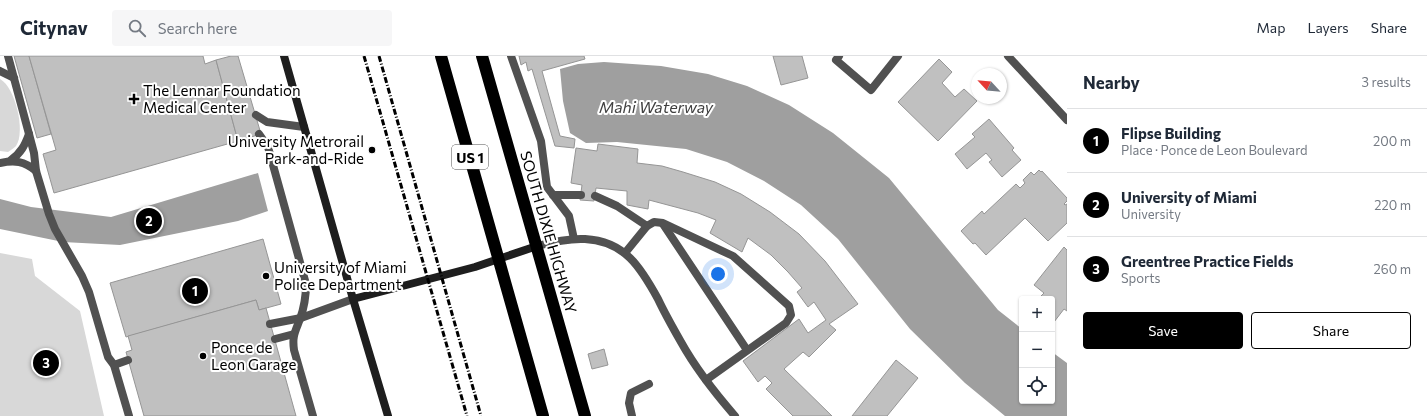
<!DOCTYPE html>
<meta charset="utf-8">
<style>
:root{--surface:#fff;--page:#f6f6f7;--text:#1f2937;--muted:#747a83;--line:#e0e1e3;--accent:#000}
body{margin:0;font-family:Commissioner,sans-serif;background:var(--page);color:var(--text)}
.controls{position:absolute;right:12px;bottom:12px;display:grid;overflow:hidden;border-radius:4px;box-shadow:0 1px 3px #0004}
.controls button{width:36px;height:36px;display:grid;place-items:center;padding:0;border:0;border-bottom:1px solid var(--line);background:var(--surface);color:var(--text);font:20px sans-serif}
.compass{position:absolute;left:971px;top:12px;width:36px;height:36px;border-radius:50%;background:var(--surface);box-shadow:0 1px 3px #0004;rotate:296deg}
.you{position:absolute;left:718px;top:218px;width:14px;height:14px;margin:-10px;border:3px solid #fff;border-radius:50%;background:#1a73e8;box-shadow:0 0 0 6px #1a73e833}
.badge{display:grid;place-items:center;width:26px;height:26px;border-radius:50%;background:var(--accent);color:#fff;font-size:13px;font-weight:700}
.pin{position:absolute;translate:-50% -50%;border:2px solid #fff;box-shadow:0 1px 4px #0006}
.list{margin:0;padding:0;list-style:none}
h2{display:flex;justify-content:space-between;align-items:center;height:52px;margin:0;padding:0 16px;font-size:17px}
h2 small{font-size:13px;font-weight:400;color:var(--muted)}
.list li{display:grid;grid-template-columns:26px 1fr auto;gap:12px;align-items:center;box-sizing:border-box;height:64px;padding:0 16px;border-top:1px solid var(--line)}
.list b{display:block;font-size:15px;white-space:nowrap}
.list p{margin:0;font-size:13px;white-space:nowrap;color:var(--muted)}
.list em{font-size:13px;font-style:normal;color:var(--muted)}
.actions{display:flex;gap:8px;padding:12px 16px}
.actions a{flex:1;padding:9px 0;border:1px solid var(--accent);border-radius:4px;text-align:center;font-size:14px;color:var(--accent)}
.actions .main{background:var(--accent);color:#fff}
.icon{flex:none;width:22px;height:22px;fill:none;stroke:currentColor;stroke-width:2;stroke-linecap:round;stroke-linejoin:round}
.map{position:relative;flex:none;width:1067px;height:360px;overflow:hidden}
header{display:flex;align-items:center;gap:24px;box-sizing:border-box;height:56px;padding:0 20px;background:var(--surface);border-bottom:1px solid var(--line)}
header strong{font-size:19px}
nav{display:flex;gap:22px;margin-inline-start:auto;font-size:14px}
.search{width:280px;height:36px;background:var(--page);display:flex;align-items:center;gap:10px;box-sizing:border-box;padding:0 14px;border-radius:4px;color:var(--muted);font-size:15px}
main{display:flex}
aside{flex:1;background:var(--surface)}
.map>svg:first-child{display:block}
.green{fill:#d8d8d8}
.water{fill:#9f9f9f}
.building{fill:#c0c0c0;stroke:#959595}
.lines{fill:none;stroke-linecap:round;stroke-linejoin:round}
.lane{stroke:#515151;stroke-width:8}
.street{stroke:#515151;stroke-width:8}
.secondary{stroke:#1e1e1e;stroke-width:8}
.highway{stroke:#000;stroke-width:12}
.rail{stroke:#000;stroke-width:3;stroke-dasharray:6 2 1 2;stroke-linecap:butt}
.poi-dot{fill:#000;stroke:#fff;stroke-width:1.5}
.labels{text-anchor:middle;dominant-baseline:central;stroke-width:4;stroke-linejoin:round;paint-order:stroke}
.shield{fill:#fff;stroke:#4c4c4c;stroke-width:1}
.shield-label{font-size:14px;font-weight:bold;fill:#000}
.poi-label{font-size:15px;fill:#000;stroke:#fff;text-anchor:start}
.street-label{font-size:15px;fill:#000;stroke:#fff}
.water-label{font-size:16px;font-style:italic;fill:#404040;stroke:#fff}
</style>
<header>
<strong>Citynav</strong>
<div class="search"><svg class="icon" aria-label="search" viewBox="0 0 24 24"><circle cx="10" cy="10" r="6"/><path d="M15 15l6 6"/></svg>Search here</div>
<nav><a>Map</a><a>Layers</a><a>Share</a></nav>
</header>
<main>
<div class="map">
<svg width="1067" height="360" viewBox="0 0 1067 360">
<rect width="100%" height="100%" fill="#fff"/>
<!-- green -->
<g class="green">
<path d="M0,23C15,31 26,75 16,90C14,92 11,94 8,96L0,95Z"/>
<path d="M0,197L32,203L35,220L80,255L104,360H0Z"/>
</g>
<!-- water -->
<g class="water">
<path d="M604,6L661,10L708,18L747,30L789,49L833,77L889,122L998,254L1022,273V345H1052V296L1067,307V360H1005L965,327L910,273L838,183L801,149L764,125L727,106L686,93L617,86L586,87L570,77L563,45L560,13L578,8Z"/>
<path d="M258,117L268,155L238,165L120,189L63,186L0,173V143L31,151L111,161Z"/>
</g>
<!-- building -->
<g class="building">
<path d="M14,0H29L51,78L37,82Z"/>
<path d="M29,0H203L205,8L216,4L238,85L54,137L43,98L56,94Z"/>
<path d="M231,0H238L261,78L238,85L216,4Z"/>
<path d="M519,0H584L585,3L542,15L560,80L575,83L574,92L555,90L532,13L528,15L526,6L521,9Z"/>
<path d="M773,0H802L808,22L781,29Z"/>
<path d="M939,3L952,16L942,27L955,41L964,33L977,45L938,85L898,46Z"/>
<path d="M989,63L1014,92L1012,94L1021,104L1002,121L989,106L992,104L986,97L967,113L955,98L975,81L972,78Z"/>
<path d="M598,88L638,93L637,107L662,110L683,116L715,126L741,138L770,156L799,178L825,205L858,248L829,268L836,274L809,301L803,296L784,313L832,360H793L766,333L772,327L765,320L758,326L743,305L799,263L808,277L826,264L814,246L808,251L797,236L802,232L788,216L771,199L748,182L742,196L710,177L716,164L698,157L649,144L648,153L627,149V135L596,132L594,145L580,144L582,129L571,127L576,92L597,95Z"/>
<path d="M1039,114L1041,116L1042,115L1067,142V145L1064,148L1065,149L1067,148V167L1048,185L1025,162L986,199L975,187L973,188L961,175L982,155L984,158L1016,128L1020,132L1025,127L1023,124L1031,116L1034,119Z"/>
<path d="M263,183L281,248L259,254L256,244L126,281L110,227Z"/>
<path d="M1064,191L1067,194V255L1064,253L1054,266L1052,264V243H1038L1044,237L1034,229Z"/>
<path d="M256,244L259,254L266,252L296,360H144L126,296L132,294L128,280Z"/>
<path d="M604,293L608,309L592,313L588,298Z"/>
<path d="M896,304L918,322L887,360H852Z"/>
</g>
<g class="lines">
<!-- lane -->
<g class="lane">
<path d="M8,0L29,78L34,97L36,115L49,158L55,173L82,220L89,236L108,301L114,309L129,360"/>
<path d="M511,0L541,85L547,131L569,160L574,183"/>
<path d="M839,0L836,4L871,34L898,0"/>
<path d="M0,15L14,22"/>
<path d="M256,59L267,66L304,71"/>
<path d="M259,78L268,91L306,228C306,239 304,252 300,263C295,276 292,280 294,294L313,360"/>
<path d="M11,104C21,97 25,89 29,78"/>
<path d="M0,107C15,104 24,105 36,115"/>
<path d="M553,139H581"/>
<path d="M595,140L617,150L647,170"/>
<path d="M663,168L747,294"/>
<path d="M625,197L647,170L654,166L663,167L733,200L789,250L791,259L786,267L706,324"/>
<path d="M270,268L301,262L353,243"/>
<path d="M275,283L294,278"/>
<path d="M114,309L128,304"/>
<path d="M632,360L629,347L631,337L649,328"/>
</g>
<!-- street -->
<g class="street">
<path d="M1008,0L1067,64"/>
<path d="M537,190C552,186 568,182 585,183C625,185 641,212 658,243C665,258 673,272 681,286C696,313 715,337 735,360"/>
</g>
<!-- secondary -->
<g class="secondary">
<path d="M284,0L353,243L388,360"/>
<path d="M353,243L475,211L537,190"/>
</g>
<!-- highway -->
<g class="highway">
<path d="M441,0L543,360"/>
<path d="M482,0L585,360"/>
</g>
<!-- rail -->
<g class="rail">
<path d="M364,0L467,360"/>
<path d="M379,0L481,360"/>
</g>
</g>
<!-- markers -->
<g class="poi-dot">
<path d="M132 37h4v4h4v4h-4v4h-4v-4h-4v-4h4z"/>
<circle cx="372" cy="94" r="4"/>
<circle cx="266" cy="220" r="4"/>
<circle cx="203" cy="300" r="4"/>
</g>
<g class="labels">
<!-- shield labels -->
<rect class="shield" x="452" y="89" width="36" height="24" rx="3"/>
<g class="shield-label">
<text x="470" y="101">US 1</text>
</g>
<!-- poi labels -->
<g class="poi-label">
<text x="143" y="34">The Lennar Foundation<tspan x="143" dy="17">Medical Center</tspan></text>
<text x="364" y="85" text-anchor="end">University Metrorail<tspan x="364" dy="17">Park-and-Ride</tspan></text>
<text x="274" y="211">University of Miami<tspan x="274" dy="17">Police Department</tspan></text>
<text x="211" y="291">Ponce de<tspan x="211" dy="17">Leon Garage</tspan></text>
</g>
<!-- street labels -->
<g class="street-label">
<text transform="translate(549 176) rotate(74)">SOUTH DIXIE HIGHWAY</text>
</g>
<!-- water labels -->
<g class="water-label">
<text x="656" y="50">Mahi Waterway</text>
</g>
</g>
</svg>
<div class="controls">
<button>+</button>
<button>−</button>
<button><svg class="icon" aria-label="locate" viewBox="0 0 24 24"><circle cx="12" cy="12" r="6"/><path d="M12 2v4M12 18v4M2 12h4M18 12h4"/></svg></button>
</div>
<svg class="compass" viewBox="-18 -18 36 36"><path d="M0-13l5 13h-10z" fill="#e53935"/><path d="M0 13l5-13h-10z" fill="#747a83"/></svg>
<div class="you"></div>
<div class="pin badge" style="left:195px;top:235px">1</div>
<div class="pin badge" style="left:149px;top:165px">2</div>
<div class="pin badge" style="left:46px;top:307px">3</div>
</div>
<aside>
<h2>Nearby<small>3 results</small></h2>
<ul class="list">
<li><span class="badge">1</span><div><b>Flipse Building</b><p>Place · Ponce de Leon Boulevard</p></div><em>200 m</em></li>
<li><span class="badge">2</span><div><b>University of Miami</b><p>University</p></div><em>220 m</em></li>
<li><span class="badge">3</span><div><b>Greentree Practice Fields</b><p>Sports</p></div><em>260 m</em></li>
</ul>
<div class="actions"><a class="main">Save</a><a>Share</a></div>
</aside>
</main>
